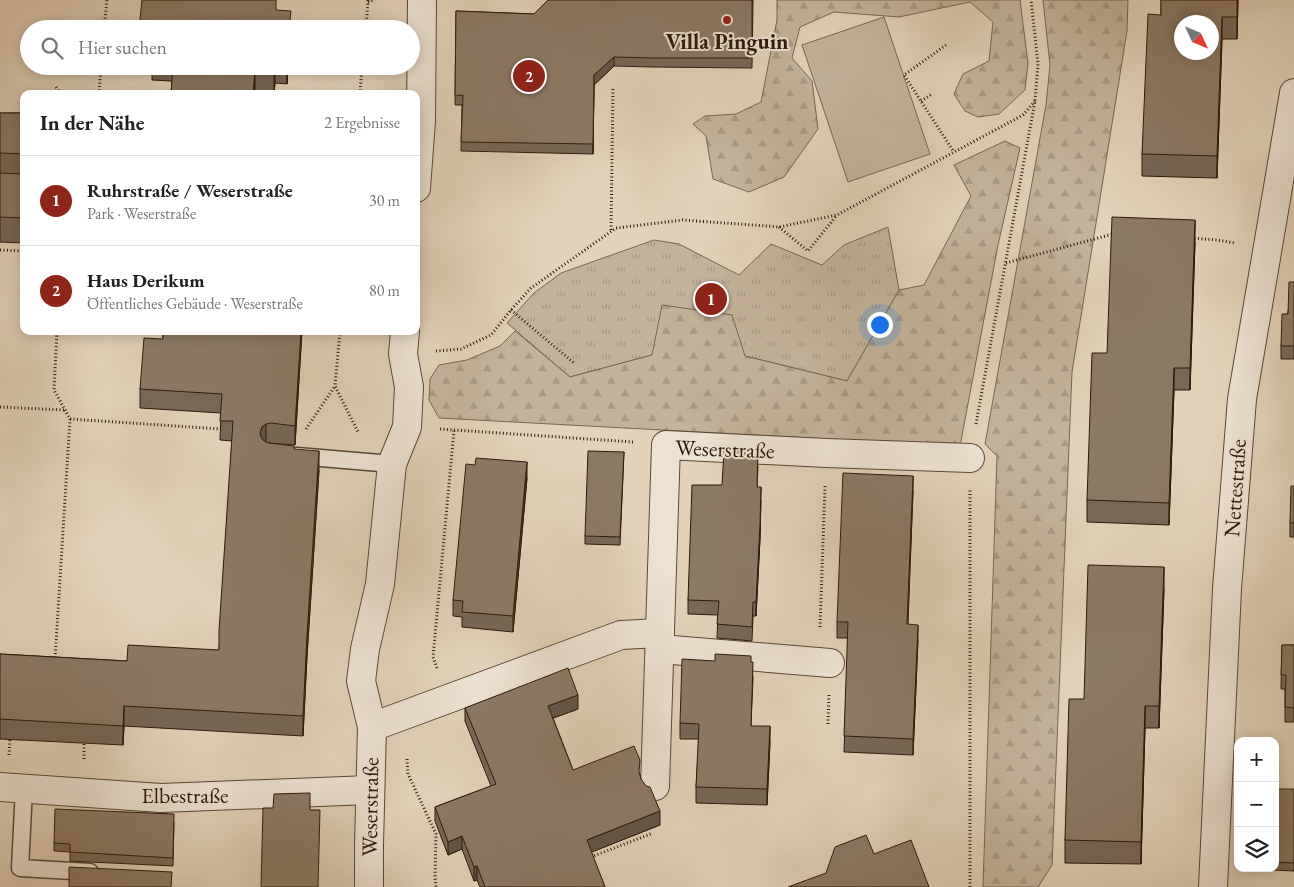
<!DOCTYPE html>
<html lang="de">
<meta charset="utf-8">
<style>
:root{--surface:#fff;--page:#f6f6f6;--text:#202124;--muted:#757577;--line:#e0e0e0;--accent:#8f2418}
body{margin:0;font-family:"EB Garamond",serif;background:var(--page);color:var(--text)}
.controls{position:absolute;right:15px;bottom:15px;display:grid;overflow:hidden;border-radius:10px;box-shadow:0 2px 12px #0003}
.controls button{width:45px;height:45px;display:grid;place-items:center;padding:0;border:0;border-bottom:1px solid var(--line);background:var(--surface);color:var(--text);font:25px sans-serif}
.compass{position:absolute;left:1174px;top:15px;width:45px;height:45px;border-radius:50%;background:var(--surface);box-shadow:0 2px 12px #0003;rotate:134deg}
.you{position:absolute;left:879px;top:324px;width:18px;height:18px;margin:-12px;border:4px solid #fff;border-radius:50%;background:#1a73e8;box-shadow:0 0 0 8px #1a73e833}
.badge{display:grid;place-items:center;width:32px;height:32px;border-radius:50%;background:var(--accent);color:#fff;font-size:16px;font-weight:700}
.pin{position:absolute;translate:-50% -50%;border:2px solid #fff;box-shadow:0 1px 5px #0006}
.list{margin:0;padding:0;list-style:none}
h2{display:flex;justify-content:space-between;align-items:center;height:65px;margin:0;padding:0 20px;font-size:21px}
h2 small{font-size:16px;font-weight:400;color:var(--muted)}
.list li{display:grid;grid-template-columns:32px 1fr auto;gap:15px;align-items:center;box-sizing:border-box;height:90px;padding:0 20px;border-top:1px solid var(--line)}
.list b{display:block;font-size:19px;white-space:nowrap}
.list p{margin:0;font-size:16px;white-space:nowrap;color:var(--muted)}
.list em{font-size:16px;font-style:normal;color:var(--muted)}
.icon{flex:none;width:28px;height:28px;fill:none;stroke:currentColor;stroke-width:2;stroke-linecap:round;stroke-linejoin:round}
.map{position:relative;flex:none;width:1294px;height:887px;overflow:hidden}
.search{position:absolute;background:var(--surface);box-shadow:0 2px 12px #0003;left:20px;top:20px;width:400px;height:55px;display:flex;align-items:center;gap:12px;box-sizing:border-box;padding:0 18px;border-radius:28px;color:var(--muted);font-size:19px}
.panel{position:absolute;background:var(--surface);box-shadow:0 2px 12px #0003;left:20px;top:90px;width:400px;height:245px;border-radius:10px}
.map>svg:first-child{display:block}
.grass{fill:url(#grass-tufts);stroke:#786652}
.forest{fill:url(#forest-firs);stroke:#786652}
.garden{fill:#c4b39a;stroke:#786652}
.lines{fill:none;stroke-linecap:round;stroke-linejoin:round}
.service-casing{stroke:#5a4736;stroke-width:19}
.minor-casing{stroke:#5a4736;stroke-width:30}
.path{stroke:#2d190a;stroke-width:3;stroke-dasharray:1 2.5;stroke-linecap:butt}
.service{stroke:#ede2d1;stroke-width:16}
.minor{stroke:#ede2d1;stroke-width:28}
.wall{fill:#786856;stroke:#2d190a}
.shaded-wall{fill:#625546;stroke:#2d190a}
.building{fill:#8c7964;stroke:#2d190a;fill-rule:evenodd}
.poi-dot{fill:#8f2418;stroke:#ede2d1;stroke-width:2}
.labels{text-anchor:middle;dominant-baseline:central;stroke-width:4;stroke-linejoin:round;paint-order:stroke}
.poi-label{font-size:22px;font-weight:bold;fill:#2d190a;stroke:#ede2d1}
.street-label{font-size:22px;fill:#2d190a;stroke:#ede2d1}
</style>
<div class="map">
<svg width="1294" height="887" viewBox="0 0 1294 887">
<defs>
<pattern id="grass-tufts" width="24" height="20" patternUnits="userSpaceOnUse" patternTransform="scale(1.25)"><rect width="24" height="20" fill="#c4b39a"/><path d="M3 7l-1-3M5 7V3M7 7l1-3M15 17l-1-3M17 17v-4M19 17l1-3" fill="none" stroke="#a99983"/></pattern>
<pattern id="forest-firs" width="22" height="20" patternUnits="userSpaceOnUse" patternTransform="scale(1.25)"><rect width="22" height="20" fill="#c4b39a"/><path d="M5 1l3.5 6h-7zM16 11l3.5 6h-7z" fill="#a99983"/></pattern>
</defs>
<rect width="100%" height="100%" fill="#e3d2b8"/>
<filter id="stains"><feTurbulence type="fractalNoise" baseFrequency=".004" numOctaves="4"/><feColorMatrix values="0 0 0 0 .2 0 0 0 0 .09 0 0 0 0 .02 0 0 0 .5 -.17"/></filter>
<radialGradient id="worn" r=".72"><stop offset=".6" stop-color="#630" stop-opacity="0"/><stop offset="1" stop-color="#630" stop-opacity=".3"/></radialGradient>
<!-- grass -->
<path class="grass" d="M888,227L899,290L847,381L745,356L652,355L570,377L507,323L534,293L561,273L654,240L679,244L739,275L771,244L822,265L844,245Z"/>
<!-- forest -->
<g class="forest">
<path d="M777,0H1020L1028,63L1025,90L999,114L978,117L965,111L954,94L963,74L989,61L993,22L970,2L899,17L834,12L800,27L792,58L812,81L818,129L784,177L749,192L713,179L706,136L693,124L705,116L736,114L761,102L777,20Z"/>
<path d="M1043,0H1128L1127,31L1072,372L1052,865L1038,887H983L997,456L985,444L1046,105L1050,65Z"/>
<path d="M1005,141L1020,148L998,245L960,446L439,418L429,400L430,379L439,365L467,360L500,346L515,331L570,377L652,355L662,305L732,315L745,356L847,381L899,290L924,285L971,196L954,165Z"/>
</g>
<!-- garden -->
<path class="garden" d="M884,17L930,154L848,182L802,45Z"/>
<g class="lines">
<defs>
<g id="service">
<path d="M297,456L392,464"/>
<path d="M24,789L20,868L90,872"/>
</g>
<g id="minor">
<path d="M416,188L421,121L422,0"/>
<path d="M660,649L830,663"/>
<path d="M372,727L621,635L660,633"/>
<path d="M655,786L666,445L826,453L970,458"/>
<path d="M0,787L161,798L370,790"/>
<path d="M369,887V845L372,727L361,681L365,649L380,584L392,464L407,427L409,387L403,354L405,331"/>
<path d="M1213,887L1227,589L1242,399L1294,93"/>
</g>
</defs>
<!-- service casing -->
<use href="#service" class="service-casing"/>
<!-- minor casing -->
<use href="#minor" class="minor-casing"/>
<!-- path -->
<g class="path">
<path d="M368,2L374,0"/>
<path d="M104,29L107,0"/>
<path d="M366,29L368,0"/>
<path d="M946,45L904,75L954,152"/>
<path d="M56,87L61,94"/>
<path d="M99,94L101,66"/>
<path d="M360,94L362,66"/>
<path d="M921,101L932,94"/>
<path d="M779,227L808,251L837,215"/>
<path d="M611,230L613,89"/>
<path d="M1191,238L1217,240L1235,243"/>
<path d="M0,250L24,251"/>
<path d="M1006,263L1113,234"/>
<path d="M511,310L574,363"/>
<path d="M340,331L335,386L358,432"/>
<path d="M436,351L461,349L491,335L511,310L531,288L616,228L683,220L779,227L837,215L1023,115L1035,101"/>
<path d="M0,407L65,410"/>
<path d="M70,419L221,429"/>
<path d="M976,424L1035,101L1038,64L1031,0"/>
<path d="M306,429L335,386"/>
<path d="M440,429L633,442"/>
<path d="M820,627L825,486"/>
<path d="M53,659H55L70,419L54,390L57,331"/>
<path d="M437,668L433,657L454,430"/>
<path d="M828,724L829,695"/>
<path d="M9,755L10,740"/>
<path d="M84,759V743"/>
<path d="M407,759L408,774L436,834L435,877L436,887"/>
<path d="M591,857L653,833"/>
<path d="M970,887V490"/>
</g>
<!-- service -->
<use href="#service" class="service"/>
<!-- minor -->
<use href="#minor" class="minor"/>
</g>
<!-- wall -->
<g class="wall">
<path d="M753,0L752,68L652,67L614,66L594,85L593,154L461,151L462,105H455L456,11L534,14Z"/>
<path d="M1161,0H1238L1237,39H1222L1217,178L1142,176V154L1161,15Z"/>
<path d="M138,66H288L287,84L275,83L274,92L255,91V94H171L172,81L152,80V73L138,71Z"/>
<path d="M0,113H24V243L0,242Z"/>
<path d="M1195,242L1190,390H1174L1169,525L1087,522V500Z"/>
<path d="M1294,282V359H1281V346Z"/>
<path d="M163,331H302L295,445L269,443L294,449L319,470L307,656L303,736L124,726L123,745L0,739V654L127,661L219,650L232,441L220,440L221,413L140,408V389L163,339Z"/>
<path d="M624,452L620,545L585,544V536Z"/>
<path d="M758,466L757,487L761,501L760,539L756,616H753L752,641L717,638L718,615L688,614V600L722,485Z"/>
<path d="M527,478L513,632L462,627V617L453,616V600Z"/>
<path d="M1294,486V537H1290V523Z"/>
<path d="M913,491L908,624L918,640L913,755L844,752L848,638H837V622Z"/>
<path d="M1164,589L1159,728H1145L1141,864L1065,863V840L1084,699Z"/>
<path d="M1282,645H1294V722H1285V689H1281Z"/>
<path d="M751,662L753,678L751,726L770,742L767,805L696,803V787L699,739H680V723Z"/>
<path d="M465,708L578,709L553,718L573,770L640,774L641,779L660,825L591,852L605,887H480L477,880L474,881L462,849L448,855L435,821V807L491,786L465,721Z"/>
<path d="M1294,789V871L1274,870V868H1275V803Z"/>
<path d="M174,822L173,866L70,861V852L54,851V843Z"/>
</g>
<!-- shaded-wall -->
<g class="shaded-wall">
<path d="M1237,0H1238L1237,39Z"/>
<path d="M1222,17V39L1217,178V156Z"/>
<path d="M614,57V66L594,85L593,154L594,75Z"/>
<path d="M275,66V83L274,92V73Z"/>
<path d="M287,66H288L287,84Z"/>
<path d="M255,71V94H253Z"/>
<path d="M1195,220V242L1190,390V368Z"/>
<path d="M301,331H302L295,445V426Z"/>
<path d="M1174,368V390L1169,525V503Z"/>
<path d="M266,424V444L260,453V433L262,427Z"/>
<path d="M319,451V470L307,656L303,736V716L307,636Z"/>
<path d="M527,462V478L513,632V616Z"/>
<path d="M913,476V491L907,640V624Z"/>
<path d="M761,487L760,539L756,616V602Z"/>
<path d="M1164,567V589L1159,728V706Z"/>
<path d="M918,625V640L913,755V739Z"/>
<path d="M578,695V709L548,720V706Z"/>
<path d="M124,706V726L123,745V726Z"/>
<path d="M1145,706V728L1141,864V842Z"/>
<path d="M770,726V742L767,805V789Z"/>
<path d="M660,811V825L587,854V840Z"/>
<path d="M462,836V849L448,855V842Z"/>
<path d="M477,866V880L474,881V867Z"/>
</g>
<!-- building -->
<g class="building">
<path d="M142,0H276V10L291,11L289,29H139Z"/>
<path d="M548,0H752V58H652L614,57L594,75L593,144L461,142L463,95L455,96L456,11L534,14Z"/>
<path d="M1161,0H1237V17H1222L1217,156L1142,154L1148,14L1161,15ZM1182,22H1212V52H1182Z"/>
<path d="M173,66H275L274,73L255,71L253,94H171Z"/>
<path d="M0,113H24V154L0,153Z"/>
<path d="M0,173L24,174V218L0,217Z"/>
<path d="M1112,217L1195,220L1190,368H1174L1169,503L1087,500L1092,353H1107Z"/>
<path d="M1289,282H1294V346H1281L1282,314H1288Z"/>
<path d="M163,331H301L295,426L271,423L266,424L262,427L260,433L261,437L264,441L269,443L294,446V449L319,451L307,636L303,716L124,706L123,726L0,719V654L127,661L128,645L219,650V631L233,421H220L222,394L140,389L144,338L163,339Z"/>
<path d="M588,451L624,452L620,537L585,536Z"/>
<path d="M724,451L758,452L757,487H761L760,525L756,602H753L752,627L717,624L719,601L688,600L692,485H722Z"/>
<path d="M476,458L527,462L513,616L462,612L463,601L453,600L466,464L475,465Z"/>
<path d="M843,473L913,476L907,624L918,625L913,739L844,736L848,622H837Z"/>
<path d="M1291,486H1294V523H1290Z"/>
<path d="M1088,565L1164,567L1159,706H1145L1141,842L1065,840L1069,699H1084Z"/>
<path d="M1282,645H1294V708L1285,707L1286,675H1281Z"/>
<path d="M715,654L751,656V662H753L751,726H770L767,789L696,787L699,724L680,723L682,659L715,661Z"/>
<path d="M568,668L578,695L548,706L573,770L634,746L640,760L639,772L641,779L646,786L650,787L660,811L587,840L605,887H485L477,866L474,867L462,836L448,842L435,807L496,784L465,708Z"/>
<path d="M1276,789H1294V863L1275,862Z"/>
<path d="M310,793V810H320L318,887H261L263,808H273L274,794Z"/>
<path d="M55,809L174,814L173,858L70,852V844L54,843Z"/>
<path d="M866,835L874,854L911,840L929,887H788L826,873L835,847Z"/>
<path d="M69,867L172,872L171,887H69Z"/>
</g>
<!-- markers -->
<circle class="poi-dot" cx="727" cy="20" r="5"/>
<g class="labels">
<!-- poi labels -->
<g class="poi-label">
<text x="727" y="41">Villa Pinguin</text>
</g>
<!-- street labels -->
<g class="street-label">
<text transform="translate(725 449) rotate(2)">Weserstraße</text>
<text transform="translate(1235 488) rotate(-86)">Nettestraße</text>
<text x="185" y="795">Elbestraße</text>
<text transform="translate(370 807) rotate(-89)">Weserstraße</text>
</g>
</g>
<rect width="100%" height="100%" filter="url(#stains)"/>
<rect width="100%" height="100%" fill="url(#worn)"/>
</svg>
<div class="controls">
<button>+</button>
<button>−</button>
<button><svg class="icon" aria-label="layers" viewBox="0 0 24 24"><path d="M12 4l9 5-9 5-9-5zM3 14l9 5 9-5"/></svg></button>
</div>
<svg class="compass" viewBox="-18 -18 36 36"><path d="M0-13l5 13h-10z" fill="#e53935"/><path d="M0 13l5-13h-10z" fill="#757577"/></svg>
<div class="you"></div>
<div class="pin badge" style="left:711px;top:299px">1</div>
<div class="pin badge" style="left:529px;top:76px">2</div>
<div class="search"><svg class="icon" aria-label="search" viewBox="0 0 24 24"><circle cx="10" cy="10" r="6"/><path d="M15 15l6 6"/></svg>Hier suchen</div>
<section class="panel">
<h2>In der Nähe<small>2 Ergebnisse</small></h2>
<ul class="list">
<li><span class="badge">1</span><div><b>Ruhrstraße / Weserstraße</b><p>Park · Weserstraße</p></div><em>30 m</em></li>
<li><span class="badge">2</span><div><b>Haus Derikum</b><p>Öffentliches Gebäude · Weserstraße</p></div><em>80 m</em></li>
</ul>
</section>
</div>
